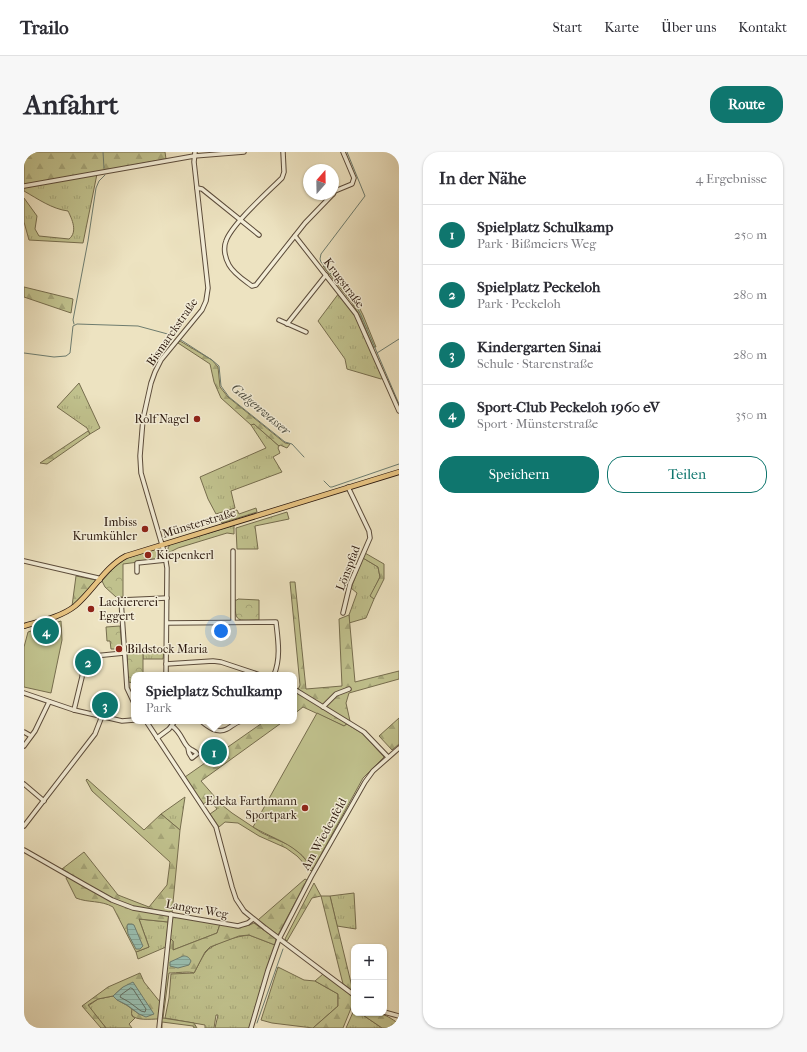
<!DOCTYPE html>
<html lang="de">
<meta charset="utf-8">
<style>
:root{--surface:#fff;--page:#f7f7f7;--text:#2b2b33;--muted:#7c7c81;--line:#e1e1e2;--accent:#0f766e}
body{margin:0;font-family:"IM FELL French Canon",serif;background:var(--page);color:var(--text)}
.controls{position:absolute;right:12px;bottom:12px;display:grid;overflow:hidden;border-radius:8px;box-shadow:0 1px 3px #0004}
.controls button{width:36px;height:36px;display:grid;place-items:center;padding:0;border:0;border-bottom:1px solid var(--line);background:var(--surface);color:var(--text);font:20px sans-serif}
.compass{position:absolute;left:279px;top:12px;width:36px;height:36px;border-radius:50%;background:var(--surface);box-shadow:0 1px 3px #0004;rotate:20deg}
.you{position:absolute;left:197px;top:479px;width:14px;height:14px;margin:-10px;border:3px solid #fff;border-radius:50%;background:#1a73e8;box-shadow:0 0 0 6px #1a73e833}
.badge{display:grid;place-items:center;width:26px;height:26px;border-radius:50%;background:var(--accent);color:#fff;font-size:13px;font-weight:700}
.pin{position:absolute;translate:-50% -50%;border:2px solid #fff;box-shadow:0 1px 4px #0006}
.popup{position:absolute;left:107px;top:520px;width:166px;height:52px;box-sizing:border-box;display:grid;place-content:center;border-radius:8px;background:var(--surface);filter:drop-shadow(0 1px 3px #0005);font-size:13px;white-space:nowrap;color:var(--muted)}
.popup b{font-size:15px;color:var(--text)}
.popup::after{content:'';position:absolute;left:50%;top:100%;margin-left:-8px;border:8px solid transparent;border-top-color:var(--surface)}
.list{margin:0;padding:0;list-style:none}
h2{display:flex;justify-content:space-between;align-items:center;height:52px;margin:0;padding:0 16px;font-size:17px}
h2 small{font-size:13px;font-weight:400;color:var(--muted)}
.list li{display:grid;grid-template-columns:26px 1fr auto;gap:12px;align-items:center;box-sizing:border-box;height:60px;padding:0 16px;border-top:1px solid var(--line)}
.list b{display:block;font-size:15px;white-space:nowrap}
.list p{margin:0;font-size:13px;white-space:nowrap;color:var(--muted)}
.list em{font-size:13px;font-style:normal;color:var(--muted)}
.actions{display:flex;gap:8px;padding:12px 16px}
.actions a{flex:1;padding:9px 0;border:1px solid var(--accent);border-radius:16px;text-align:center;font-size:14px;color:var(--accent)}
.actions .main{background:var(--accent);color:#fff}
.map{position:relative;flex:none;width:375px;height:876px;overflow:hidden;border-radius:16px}
header{display:flex;align-items:center;gap:24px;box-sizing:border-box;height:56px;padding:0 20px;background:var(--surface);border-bottom:1px solid var(--line)}
header strong{font-size:19px}
nav{display:flex;gap:22px;margin-inline-start:auto;font-size:14px}
.intro{display:flex;align-items:center;justify-content:space-between;box-sizing:border-box;height:96px;padding:0 24px}
h1{margin:0;font-size:28px}
.button{padding:10px 18px;border-radius:16px;background:var(--accent);color:#fff;font-size:14px;font-weight:700}
main{display:flex;gap:24px;padding:0 24px}
aside{flex:1;background:var(--surface);border-radius:16px;box-shadow:0 1px 3px #0004}
.map>svg:first-child{display:block}
.grass{fill:url(#grass-tufts);stroke:#766d4e}
.forest{fill:url(#forest-firs);stroke:#766d4e}
.park{fill:url(#park-crowns);stroke:#766d4e}
.garden{fill:#c0c18d;stroke:#766d4e}
.water{fill:url(#water-rules);stroke:#6d7c6f}
.lines{fill:none;stroke-linecap:round;stroke-linejoin:round}
.shore{stroke:#626c5f;stroke-width:1}
.stream{stroke:#6d7c6f;stroke-width:1}
.minor-casing{stroke:#5c4c3b;stroke-width:5.5}
.major-casing{stroke:#2c190e;stroke-width:6}
.minor{stroke:#f3edd7;stroke-width:3.5}
.major{stroke:#e6c280;stroke-width:4.5}
.poi-dot{fill:#8f2418;stroke:#f3edd7;stroke-width:1.5}
.labels{text-anchor:middle;dominant-baseline:central;stroke-width:3;stroke-linejoin:round;paint-order:stroke}
.street-label{font-size:12px;fill:#2c190e;stroke:#f3edd7}
.poi-label{font-size:12px;fill:#2c190e;stroke:#f3edd7;text-anchor:end}
.water-label{font-size:13px;font-style:italic;fill:#525347;stroke:#f3edd7}
</style>
<header>
<strong>Trailo</strong>
<nav><a>Start</a><a>Karte</a><a>Über uns</a><a>Kontakt</a></nav>
</header>
<div class="intro"><h1>Anfahrt</h1><a class="button">Route</a></div>
<main>
<div class="map">
<svg width="375" height="876" viewBox="0 0 375 876">
<defs>
<pattern id="grass-tufts" width="24" height="20" patternUnits="userSpaceOnUse"><rect width="24" height="20" fill="#c0c18d"/><path d="M3 7l-1-3M5 7V3M7 7l1-3M15 17l-1-3M17 17v-4M19 17l1-3" fill="none" stroke="#a5a578"/></pattern>
<pattern id="forest-firs" width="22" height="20" patternUnits="userSpaceOnUse"><rect width="22" height="20" fill="#c0c18d"/><path d="M5 1l3.5 6h-7zM16 11l3.5 6h-7z" fill="#a5a578"/></pattern>
<pattern id="park-crowns" width="20" height="18" patternUnits="userSpaceOnUse"><rect width="20" height="18" fill="#c0c18d"/><path d="M2 6a3 3 0 1 1 6 0M12 15a3 3 0 1 1 6 0" fill="none" stroke="#a5a578"/></pattern>
<pattern id="water-rules" width="6" height="5" patternUnits="userSpaceOnUse"><rect width="6" height="5" fill="#99beb0"/><path d="M0 2.5h6" fill="none" stroke="#84a396"/></pattern>
</defs>
<rect width="100%" height="100%" fill="#ede3c1"/>
<filter id="stains"><feTurbulence type="fractalNoise" baseFrequency=".005" numOctaves="4"/><feColorMatrix values="0 0 0 0 .2 0 0 0 0 .09 0 0 0 0 .02 0 0 0 .5 -.17"/></filter>
<radialGradient id="worn" r=".72"><stop offset=".6" stop-color="#630" stop-opacity="0"/><stop offset="1" stop-color="#630" stop-opacity=".3"/></radialGradient>
<!-- grass -->
<g class="grass">
<path d="M73,22L59,91L5,88L0,70V46L13,64L11,77L15,84L45,87C54,80 48,67 44,59C28,57 14,47 0,39V36Z"/>
<path d="M315,141L331,163L359,226L357,227L323,217L321,207L294,169Z"/>
<path d="M55,231L76,276L66,282L63,276L33,255Z"/>
<path d="M230,272L255,294L254,296L256,301L249,305L258,320L207,339L211,356L192,362L184,347L176,325L242,296L227,273Z"/>
<path d="M263,360L265,367L231,374L234,397H213L212,376Z"/>
<path d="M210,373V382L203,381L154,396L144,401V396L146,392L173,384L185,381Z"/>
<path d="M339,406L354,415L356,425L347,444L350,447L342,466L325,471V463L333,441L327,436Z"/>
<path d="M119,499H140L139,507H119Z"/>
<path d="M161,645L156,678L137,662Z"/>
<path d="M330,741L332,777L313,774L306,744Z"/>
<path d="M148,764L196,772L193,781L149,798V789L146,786Z"/>
<path d="M115,767L144,770L142,795L114,807L112,800L125,795Z"/>
<path d="M225,783L251,793L225,876H191L194,863H192L190,876H181V873L141,866L145,846L147,822L170,821C174,814 177,807 181,801C188,791 214,784 225,783Z"/>
<path d="M254,815L280,828L291,829L314,842V854L289,876L248,871L237,868Z"/>
<path d="M89,844C94,850 101,851 108,857V864L111,866L105,872L108,876H82L64,854L74,847Z"/>
<path d="M330,858V861H336L358,876H322Z"/>
</g>
<!-- forest -->
<g class="forest">
<path d="M0,0H141L142,7L0,33Z"/>
<path d="M299,114H304L332,149L339,163L352,195H349L336,164L328,151Z"/>
<path d="M0,135L49,147L47,161L0,145Z"/>
<path d="M156,189L188,208L194,215L196,235L204,245L261,291L266,292L263,296L256,293L255,294L230,272L227,273L197,246L190,230L186,212L154,191Z"/>
<path d="M64,279L66,282L23,312L16,311Z"/>
<path d="M232,356L233,360L198,371L196,368L197,363L213,358L215,362Z"/>
<path d="M341,401L360,412V427L350,447L346,444L356,425L354,415L339,406Z"/>
<path d="M52,424L72,428L48,454Z"/>
<path d="M266,430H271L282,537L318,534L315,467L325,463L331,530L375,519V527L325,541L322,551L326,569L320,574L279,555L270,562V538L273,540L276,533Z"/>
<path d="M375,566V592L368,598L355,584Z"/>
<path d="M241,569H260L177,629L198,653L208,661L238,681L265,693L276,701L289,717L287,719L273,704L262,696L235,684L214,671L201,670L195,675L186,662L193,657L186,648L179,652L161,625Z"/>
<path d="M63,627L120,678L137,662L156,678L148,761H145L144,770L115,767L125,795L112,800L89,755C77,748 64,751 52,746L42,726L45,721L38,717L60,700L94,743L125,755L143,733L146,710L68,639L62,628Z"/>
<path d="M281,727L283,728L254,783L234,768Z"/>
<path d="M290,731L297,744L288,746L263,789L261,787Z"/>
<path d="M297,744H306L329,839L319,832Z"/>
<path d="M230,771L252,787L251,793L225,783L215,784L186,795L181,800L170,821C166,819 152,821 145,821L139,866L170,871L173,876H170L169,874L138,870V876H136L146,786L149,789V798L193,781L196,772C208,774 219,777 230,771Z"/>
<path d="M116,821L120,830L136,850L134,867C128,867 111,869 108,863C107,861 108,859 108,857L115,862L99,835L89,844L74,847L64,853L82,876H77L58,854L84,835Z"/>
<path d="M299,822L330,845V849L319,876H289L314,854V842L291,829Z"/>
<path d="M336,861C355,861 359,860 375,872V876H358Z"/>
</g>
<!-- park -->
<g class="park">
<path d="M132,397L135,399L138,407L99,412V445H92L81,435L78,429L95,410L101,407Z"/>
<path d="M214,447L235,448V468C213,468 211,472 211,448H213Z"/>
<path d="M96,474L98,497L95,499V497H87L86,489H83L82,475Z"/>
<path d="M119,499V523H110V531L104,530L103,502Z"/>
<path d="M185,592L202,593L203,595L188,605L181,595Z"/>
</g>
<!-- garden -->
<g class="garden">
<path d="M37,469L38,488L27,541L0,535V495L4,480Z"/>
<path d="M293,561L320,574L323,572L339,582L360,605L339,626L289,717C284,711 280,704 274,700C261,689 244,684 229,675Z"/>
</g>
<!-- water -->
<g class="water">
<path d="M104,772H108L110,773L118,792L119,794L116,797H112L104,782L103,774Z"/>
<path d="M159,804C163,804 165,805 167,809L165,813L154,816L146,814V810Z"/>
<path d="M109,830L130,862L122,865L115,862L103,853L93,848L89,844L99,835Z"/>
</g>
<g class="lines">
<!-- shore -->
<path class="shore" d="M107,836L109,837L122,857L121,860L117,859L105,850L96,845L97,843Z"/>
<!-- stream -->
<g class="stream">
<path d="M79,0L80,16"/>
<path d="M323,0L341,44L297,102L296,107L297,110L330,150L337,163L375,252"/>
<path d="M50,172L49,168L64,89L72,36L75,29L81,23"/>
<path d="M157,188L188,208L195,214L197,234L205,245L261,290L268,292L280,305"/>
<path d="M0,201L30,205L42,204L46,201L49,174L53,172L114,174L151,184"/>
<path d="M353,201L375,187"/>
<path d="M300,329L306,335H308L375,312"/>
<path d="M233,871L259,797"/>
</g>
<defs>
<g id="minor">
<path d="M259,0L260,20L258,26C244,40 208,72 202,89C199,96 201,106 205,113C210,122 220,128 228,134L232,133L281,71L309,42"/>
<path d="M0,34L170,4L220,0"/>
<path d="M173,36L178,37L235,83"/>
<path d="M309,42L311,39L328,32L330,26L319,0"/>
<path d="M271,84L332,162L375,259"/>
<path d="M255,168L282,180"/>
<path d="M263,172L302,123"/>
<path d="M0,409L74,426L76,428"/>
<path d="M113,420V411L142,408"/>
<path d="M319,461L326,432L346,386L345,379L324,335"/>
<path d="M209,470V399"/>
<path d="M143,471L252,470C254,488 257,506 250,523"/>
<path d="M142,512L189,509L197,510L236,523"/>
<path d="M142,523L143,416L141,403L117,321L116,304L119,267L127,231L131,220L137,208L178,158L182,149L184,136L170,10L171,0"/>
<path d="M270,537L340,580L364,605"/>
<path d="M0,541L50,558L98,569L110,568"/>
<path d="M110,551L103,536L97,448L143,446"/>
<path d="M299,555L312,542L325,537"/>
<path d="M50,558L58,525L60,505L100,501"/>
<path d="M122,569L192,675L208,735L212,747L220,759L241,776L330,843"/>
<path d="M177,569C184,575 193,582 203,577C208,574 211,571 217,569"/>
<path d="M148,574C158,581 159,592 165,596C168,599 171,598 173,602L168,606L165,601L164,596"/>
<path d="M0,580L7,584"/>
<path d="M133,586L145,577L151,569"/>
<path d="M0,594L11,579L25,550"/>
<path d="M0,632L20,649"/>
<path d="M0,674L71,582L78,564"/>
<path d="M0,698L63,734L88,748L109,756L214,774L224,771L229,767"/>
<path d="M360,860L375,864"/>
<path d="M135,876L147,762"/>
<path d="M227,876L244,818L255,787L287,725L341,630L349,619L375,596"/>
</g>
<path id="major" d="M0,474C17,469 37,465 51,454C69,439 81,415 102,404L375,320"/>
</defs>
<!-- minor casing -->
<use href="#minor" class="minor-casing"/>
<!-- major casing -->
<use href="#major" class="major-casing"/>
<!-- minor -->
<use href="#minor" class="minor"/>
<!-- major -->
<use href="#major" class="major"/>
</g>
<!-- markers -->
<g class="poi-dot">
<circle cx="173" cy="267" r="4"/>
<circle cx="121" cy="377" r="4"/>
<circle cx="124" cy="403" r="4"/>
<circle cx="67" cy="457" r="4"/>
<circle cx="95" cy="497" r="4"/>
<circle cx="281" cy="656" r="4"/>
</g>
<g class="labels">
<!-- street labels -->
<g class="street-label">
<text transform="translate(320 131) rotate(53)">Krugstraße</text>
<text transform="translate(148 180) rotate(-55)">Bismarckstraße</text>
<text transform="translate(175 371) rotate(-17)">Münsterstraße</text>
<text transform="translate(324 416) rotate(-69)">Lönspfad</text>
<text transform="translate(300 682) rotate(-61)">Am Wiedenfeld</text>
<text transform="translate(173 757) rotate(10)">Langer Weg</text>
</g>
<!-- poi labels -->
<g class="poi-label">
<text x="165" y="267">Rolf Nagel</text>
<text x="113" y="370">Imbiss<tspan x="113" dy="14">Krumkühler</tspan></text>
<text x="132" y="403" text-anchor="start">Kiepenkerl</text>
<text x="75" y="450" text-anchor="start">Lackiererei<tspan x="75" dy="14">Eggert</tspan></text>
<text x="103" y="497" text-anchor="start">Bildstock Maria</text>
<text x="273" y="649">Edeka Farthmann<tspan x="273" dy="14">Sportpark</tspan></text>
</g>
<!-- water labels -->
<g class="water-label">
<text transform="translate(237 257) rotate(40)">Galgenwasser</text>
</g>
</g>
<rect width="100%" height="100%" filter="url(#stains)"/>
<rect width="100%" height="100%" fill="url(#worn)"/>
</svg>
<div class="controls">
<button>+</button>
<button>−</button>
</div>
<svg class="compass" viewBox="-18 -18 36 36"><path d="M0-13l5 13h-10z" fill="#e53935"/><path d="M0 13l5-13h-10z" fill="#7c7c81"/></svg>
<div class="you"></div>
<div class="pin badge" style="left:190px;top:600px">1</div>
<div class="popup"><b>Spielplatz Schulkamp</b>Park</div>
<div class="pin badge" style="left:64px;top:510px">2</div>
<div class="pin badge" style="left:81px;top:553px">3</div>
<div class="pin badge" style="left:22px;top:479px">4</div>
</div>
<aside>
<h2>In der Nähe<small>4 Ergebnisse</small></h2>
<ul class="list">
<li><span class="badge">1</span><div><b>Spielplatz Schulkamp</b><p>Park · Bißmeiers Weg</p></div><em>250 m</em></li>
<li><span class="badge">2</span><div><b>Spielplatz Peckeloh</b><p>Park · Peckeloh</p></div><em>280 m</em></li>
<li><span class="badge">3</span><div><b>Kindergarten Sinai</b><p>Schule · Starenstraße</p></div><em>280 m</em></li>
<li><span class="badge">4</span><div><b>Sport-Club Peckeloh 1960 eV</b><p>Sport · Münsterstraße</p></div><em>350 m</em></li>
</ul>
<div class="actions"><a class="main">Speichern</a><a>Teilen</a></div>
</aside>
</main>
